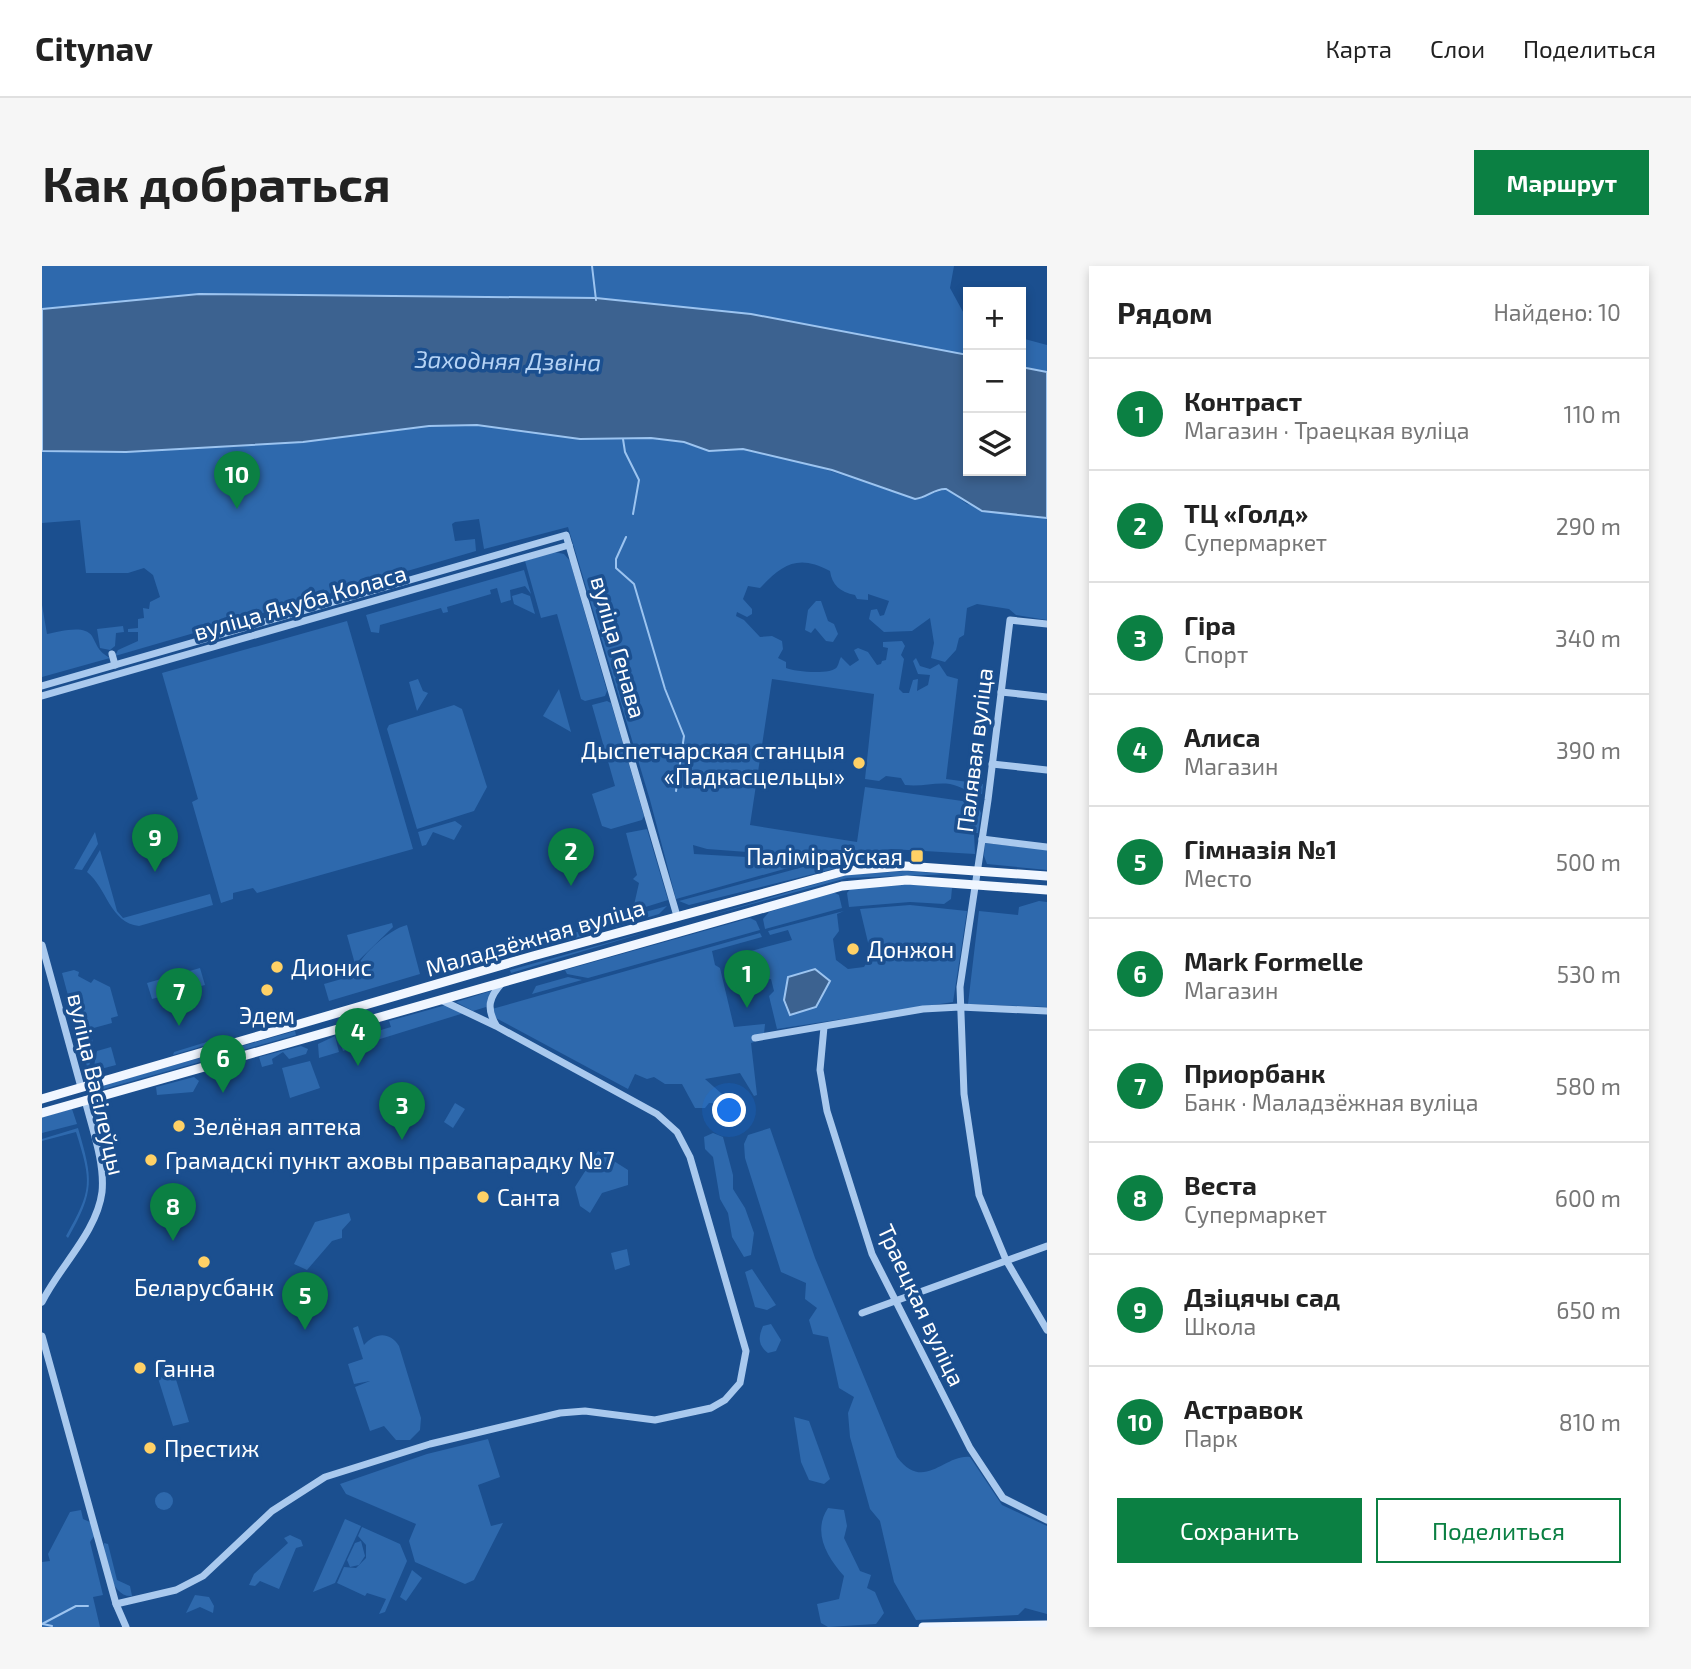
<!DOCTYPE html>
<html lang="ru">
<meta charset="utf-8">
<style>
:root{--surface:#fff;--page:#f6f6f6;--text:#222;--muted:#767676;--line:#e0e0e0;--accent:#0b8043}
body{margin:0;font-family:"Exo 2",sans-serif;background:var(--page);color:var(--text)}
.controls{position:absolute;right:21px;top:21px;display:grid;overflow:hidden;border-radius:0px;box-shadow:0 4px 10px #0003}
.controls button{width:63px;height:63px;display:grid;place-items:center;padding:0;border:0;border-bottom:2px solid var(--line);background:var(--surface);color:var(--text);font:35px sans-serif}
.you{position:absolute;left:688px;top:845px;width:24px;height:24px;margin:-18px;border:5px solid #fff;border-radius:50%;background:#1a73e8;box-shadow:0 0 0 10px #1a73e833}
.badge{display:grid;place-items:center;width:46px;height:46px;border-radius:50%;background:var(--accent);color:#fff;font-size:23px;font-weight:700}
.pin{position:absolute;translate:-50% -58px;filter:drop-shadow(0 2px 4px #0008)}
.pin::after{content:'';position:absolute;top:37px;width:24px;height:21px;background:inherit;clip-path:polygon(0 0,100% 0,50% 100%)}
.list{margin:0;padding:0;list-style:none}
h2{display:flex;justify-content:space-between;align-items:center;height:91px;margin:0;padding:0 28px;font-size:30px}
h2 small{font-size:23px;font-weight:400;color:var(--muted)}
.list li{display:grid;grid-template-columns:46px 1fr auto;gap:21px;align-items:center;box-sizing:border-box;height:112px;padding:0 28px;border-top:2px solid var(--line)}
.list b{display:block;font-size:26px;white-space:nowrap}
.list p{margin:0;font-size:23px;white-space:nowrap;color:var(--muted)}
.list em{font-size:23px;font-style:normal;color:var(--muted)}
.actions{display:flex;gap:14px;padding:21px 28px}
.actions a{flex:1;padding:16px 0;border:2px solid var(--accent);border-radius:0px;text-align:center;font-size:24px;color:var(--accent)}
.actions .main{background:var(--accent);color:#fff}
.icon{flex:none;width:38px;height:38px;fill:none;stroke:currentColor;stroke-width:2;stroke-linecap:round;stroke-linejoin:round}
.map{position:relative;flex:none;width:1005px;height:1361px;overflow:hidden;border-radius:0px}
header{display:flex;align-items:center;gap:42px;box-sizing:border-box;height:98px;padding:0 35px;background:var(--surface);border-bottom:2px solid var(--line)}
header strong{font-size:33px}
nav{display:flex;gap:38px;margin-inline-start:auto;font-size:24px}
.intro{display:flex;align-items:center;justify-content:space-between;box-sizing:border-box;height:168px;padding:0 42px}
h1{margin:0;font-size:49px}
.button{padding:18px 32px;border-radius:0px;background:var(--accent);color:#fff;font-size:24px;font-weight:700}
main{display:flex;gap:42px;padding:0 42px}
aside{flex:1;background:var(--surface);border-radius:0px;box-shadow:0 4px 10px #0003}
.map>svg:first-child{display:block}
.green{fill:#2e69ad}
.water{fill:#3c6290;stroke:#9cc4f0;stroke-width:2}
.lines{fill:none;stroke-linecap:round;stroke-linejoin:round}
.stream{stroke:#9cc4f0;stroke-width:2}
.minor{stroke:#a9c9ee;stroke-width:7}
.major{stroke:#f0f6ff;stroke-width:9}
.poi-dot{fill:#ffd166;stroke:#1b4f8f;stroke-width:2.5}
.labels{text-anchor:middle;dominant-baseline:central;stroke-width:7;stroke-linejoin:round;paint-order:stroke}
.street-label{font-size:23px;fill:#fff;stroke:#1b4f8f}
.poi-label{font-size:23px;fill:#fff;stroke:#1b4f8f;text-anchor:start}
.water-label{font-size:24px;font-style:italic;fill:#b5d3f5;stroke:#1b4f8f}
</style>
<header>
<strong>Citynav</strong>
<nav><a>Карта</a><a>Слои</a><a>Поделиться</a></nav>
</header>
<div class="intro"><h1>Как добраться</h1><a class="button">Маршрут</a></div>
<main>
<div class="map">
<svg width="1005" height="1361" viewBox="0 0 1005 1361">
<rect width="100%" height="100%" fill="#1b4f8f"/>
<!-- green -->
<g class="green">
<path d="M0,0H912L908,22L926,55V89L709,48L554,32L157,28L0,43Z"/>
<path d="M979,72L1005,79V106L979,101Z"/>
<path d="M404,158L435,159L538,173H629L667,185L701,183L758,195L873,233L904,223L925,238L1005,252V354L974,349L967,343L935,338L925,342L922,369L917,372L914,384L903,396L889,392L892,377L888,352L870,365L842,366L827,353L829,344L835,343L838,350L842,349L847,335L826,328V334L815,333L813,329C798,326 790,319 788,305C756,288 741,298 718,322L706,320L701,333L710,343V348L705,351L695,346L694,350L702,354L718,371L730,370L740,375L741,383L736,392L744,396V402C753,406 790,409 795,401C797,398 797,394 799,391L808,400L817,394L812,384L816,382L826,386L835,399L839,398L840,395L844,394L846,382L841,381V376L860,375L863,380L859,389L862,393L857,423L861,427H867L871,414L876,413L875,425L886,419L888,409L876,408L871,395L874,392L878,400L888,403L897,398L905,410L916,413L904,513L941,518L940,528C928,527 918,520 908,518C893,516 880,521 863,519L859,512L844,510L837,515L823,513L832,428L730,413L708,559L815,576L823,521L934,537L939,547L936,567H932L933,588L849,583L787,592L665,583L651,579L652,588L771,595L634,633L608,534L526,261L442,283L437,253L413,256L410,258L413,275L433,273L434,285L73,390L76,384L96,375V366H86V363L96,362V353L102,352L101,342L107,343L108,336L118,331L111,309L102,302L86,307H44L38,254L0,257V185L84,186L261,176Z"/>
<path d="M512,286L522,288L528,295L565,425L563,430L543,435L539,433L515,348L499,352L483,295Z"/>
<path d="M482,304L489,328L483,320L468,324L469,334L459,337L455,322L448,324L449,328L405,341L406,346L401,347L399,342L338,359L337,367L329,366L324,349Z"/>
<path d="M480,327L488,330L493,348L472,338L470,330Z"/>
<path d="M774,335H779L786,355L792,358L796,368L791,376L784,375L773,362L769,367L763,364L766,344Z"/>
<path d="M0,339L5,368C17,366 42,358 50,370C56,381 56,385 68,392L0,411Z"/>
<path d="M305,355L371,583L215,627L211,622L191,627V633L179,637L150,536L156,533L120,407Z"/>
<path d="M81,360L82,366L74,367L73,380L68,384L58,382L55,363Z"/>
<path d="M376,413L381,425L386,427L375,445L367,416Z"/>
<path d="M517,423L529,466L501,450Z"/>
<path d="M565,435L569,437L602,550L600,554L569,563L560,560L550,528L573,520L550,439Z"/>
<path d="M412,439L420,443L445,521L432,545L375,563L345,463L347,459Z"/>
<path d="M413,555L420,560L412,574L391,566L384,579L380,580L376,566Z"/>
<path d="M605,563L626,634L581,648L585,641L592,639L597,617L591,613L595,609L584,567Z"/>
<path d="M53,566L56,578L40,604L32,603Z"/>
<path d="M943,577L1005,584V604L945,598L942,590Z"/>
<path d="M58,584L75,645L81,652L168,628L171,639L97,660C68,657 65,622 45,606Z"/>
<path d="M850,587L855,594L791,603L647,639L637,635L772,598Z"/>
<path d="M863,605L910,608L805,612L663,651L804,609Z"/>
<path d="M866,618L910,622L909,633L902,638L868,636L807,641L805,627L809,622Z"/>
<path d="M791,626L797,629L800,642L723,663L721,653L727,646Z"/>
<path d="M997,635L1005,636V741L926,738L937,645L976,649L977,641Z"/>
<path d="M868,639L925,645L911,736L735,763L727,730L732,725L729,713L717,715L713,713L707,691L709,685L750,674L746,664L728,669L726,665L802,645L795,648L797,665L791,673L794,694L806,703L822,701L829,689L818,643Z"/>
<path d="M625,640L617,648L573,661L567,656Z"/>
<path d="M708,652L714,655L718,664L546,712L525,708L523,704Z"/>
<path d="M350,657L351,661L313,698L305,669Z"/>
<path d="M560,658L558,665L509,679L505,676Z"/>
<path d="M365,659L378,708L287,735L282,718L310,710C317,691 345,664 365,659Z"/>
<path d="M608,665L469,707L468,704Z"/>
<path d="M718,667L720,671L670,685L673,699L678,702L692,761L723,758L722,768L711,770L712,776L709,777L715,829L712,830L698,807L663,813L680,828L679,837H667L663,842H653L640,818H623L612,811L605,813L593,808L586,823L452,751L450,743Z"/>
<path d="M158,702L163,719L110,733L105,717Z"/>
<path d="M32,704L37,706L36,710L49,717L52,713L68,721L76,750L69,752L70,757L48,763L52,782L46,804L20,707Z"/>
<path d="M526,711L540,714L490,728L494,720Z"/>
<path d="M449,725L444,741L431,745L414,736Z"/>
<path d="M404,739L422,747L322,778L329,767L349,761L347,755Z"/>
<path d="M323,762L326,766L319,779L301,785L296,769Z"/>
<path d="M253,765L254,769L55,825L54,821Z"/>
<path d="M184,770L188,772L131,789L132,786Z"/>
<path d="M293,770L297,786L277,792L276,778Z"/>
<path d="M259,780L266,783L264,788L247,793L241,786L230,793L231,798L220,801L217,791Z"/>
<path d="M69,781L74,799L51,805L55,785Z"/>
<path d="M268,795L278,822L248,832L240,802Z"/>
<path d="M152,811L157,815L151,826L115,829L114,821Z"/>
<path d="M413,837L423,843L411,862L402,856Z"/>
<path d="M30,843L35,858L0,867V851Z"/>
<path d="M36,862C51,914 53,924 26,972L24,970C50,924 50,917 34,866L0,875V873Z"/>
<path d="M728,862L773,992L855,1191C882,1227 902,1188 928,1191L960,1239L1005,1260V1348L983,1342L976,1349L874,1354L852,1316L838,1255L828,1243L808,1171L806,1147L812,1131L797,1122L786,1071L771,1068L767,1054L775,1042L763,1033L764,1017L739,1006L703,892L702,878L706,869Z"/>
<path d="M671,867L681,871L691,909V923L703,942L712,967L709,989L702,991L690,971L686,947L678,933L671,891L663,883L662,871Z"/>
<path d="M556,885L586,904V919L560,927L548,947L538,940L533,921Z"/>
<path d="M307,947L309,954L300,964V972L290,975L265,1004L252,998L273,956Z"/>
<path d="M585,983L588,999L573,1004L569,987Z"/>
<path d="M710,1003L734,1039L725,1044L713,1041L703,1006Z"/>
<path d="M729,1058L739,1074L734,1085L726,1087C716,1079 716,1072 721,1060Z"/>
<path d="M316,1060L322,1079C333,1067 347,1065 357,1080L379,1152L378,1164L368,1174H354L342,1160L328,1165L313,1121L328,1115L312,1118L306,1098L321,1093L311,1062Z"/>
<path d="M132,1107L147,1156L131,1160L116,1112Z"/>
<path d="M752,1151L767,1155L788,1213L782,1218L767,1214L759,1196Z"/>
<path d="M446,1173L458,1211L436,1219L449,1260L461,1257L432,1314L423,1318L373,1296L367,1275L374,1258L304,1228L298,1218L385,1188Z"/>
<circle cx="122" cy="1235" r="9"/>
<path d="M786,1242L802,1244L805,1260L802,1272L818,1305L829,1309L825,1322L833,1326L842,1347L834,1358L786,1361L779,1357L775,1338L797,1333L802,1310C785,1291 770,1266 786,1242Z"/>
<path d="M39,1244L41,1253L50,1257L53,1269L48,1276L61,1329L51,1331L58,1361H0V1296L8,1295L6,1288L28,1246Z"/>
<path d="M303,1253L319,1260L293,1317L271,1326Z"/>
<path d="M320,1261L358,1278L365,1295L343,1346L337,1348L344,1333L325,1327L323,1330L295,1317L302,1301L314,1302L324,1292V1279L316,1270Z"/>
<path d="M248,1269L259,1274L261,1280L254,1282L237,1323L218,1315L213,1320L207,1319L212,1308L246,1277L242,1272Z"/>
<path d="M319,1275L323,1290L317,1299L308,1301L305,1294L313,1277Z"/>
<path d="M62,1277L66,1278L75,1314L88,1320L90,1330C69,1332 62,1294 62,1277Z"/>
<path d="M370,1304L380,1312L364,1335L358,1331Z"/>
<path d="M153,1329L167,1331L172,1340L171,1347L158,1341L144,1347Z"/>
</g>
<!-- water -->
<g class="water">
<path d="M157,28L554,32L709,48L926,89V205H979V101L1005,106V252L940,245L904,223C893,222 885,232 873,233L790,204L701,183L667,185L642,176L609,172L538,173L435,159L387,160L261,176L84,186L0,185V43Z"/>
<path d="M773,703L788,715L774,741L748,749L742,734L746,711Z"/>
</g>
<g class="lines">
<!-- stream -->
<g class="stream">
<path d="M550,0L554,34"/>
<path d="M581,173L583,186L597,214L591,248"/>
<path d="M584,271L574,293V302L592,318L623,423L642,470L634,525"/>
<path d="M0,1358L34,1340H46"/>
<path d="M1,1358L10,1360"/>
</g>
<!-- minor -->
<g class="minor">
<path d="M1005,358L968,354L946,534L918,721L922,828L937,929L964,994L1005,1064"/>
<path d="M70,388L73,399"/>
<path d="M0,420L524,269L635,650"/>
<path d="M959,426L1005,431"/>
<path d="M0,430L527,279"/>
<path d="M950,498L1005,504"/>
<path d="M940,573L1005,581"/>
<path d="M0,679L39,821"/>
<path d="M454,759C444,742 447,731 460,717"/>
<path d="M782,761L778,804L785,845L830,988L928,1182L961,1232L1005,1254"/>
<path d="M713,772L881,743L918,741L1005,745"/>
<path d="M0,1036C17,1001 55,966 60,926C63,897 50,862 43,834"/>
<path d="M820,1047L1005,980"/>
<path d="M0,1070L74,1338L84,1361"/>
<path d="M74,1338L134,1324L161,1310L230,1245L283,1211L388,1178L518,1147L543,1145L613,1154L669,1142L683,1134L698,1117L704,1085L648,891L635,866L615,848L454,760L399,734"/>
</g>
<!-- major -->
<g class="major">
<path d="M0,833L491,690L803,605L863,600L1005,610"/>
<path d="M0,847L800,620L865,614L1005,624"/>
<path d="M881,1361L1005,1359"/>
</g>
</g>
<!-- markers -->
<g class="poi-dot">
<circle cx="817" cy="497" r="7"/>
<rect x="868" y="583" width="14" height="14" rx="3.5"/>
<circle cx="811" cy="683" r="7"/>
<circle cx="235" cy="701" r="7"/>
<circle cx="225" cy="724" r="7"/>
<circle cx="137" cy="860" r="7"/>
<circle cx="109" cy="894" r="7"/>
<circle cx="441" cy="931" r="7"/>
<circle cx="162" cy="996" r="7"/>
<circle cx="98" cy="1102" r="7"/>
<circle cx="108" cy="1182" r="7"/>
</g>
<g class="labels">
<!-- street labels -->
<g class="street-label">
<text transform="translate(258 336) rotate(-16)">вуліца Якуба Коласа</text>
<text transform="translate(577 381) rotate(74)">вуліца Генава</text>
<text transform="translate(932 484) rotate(-83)">Палявая вуліца</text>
<text transform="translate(493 671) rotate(-16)">Маладзёжная вуліца</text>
<text transform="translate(55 818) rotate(77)">вуліца Васілеўцы</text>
<text transform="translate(880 1039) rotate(65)">Траецкая вуліца</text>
</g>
<!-- poi labels -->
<g class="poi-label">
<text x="803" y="484" text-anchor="end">Дыспетчарская станцыя<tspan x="803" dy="26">«Падкасцельцы»</tspan></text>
<text x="861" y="590" text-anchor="end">Паліміраўская</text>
<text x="825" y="683">Донжон</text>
<text x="249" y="701">Дионис</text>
<text x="225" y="749" text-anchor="middle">Эдем</text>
<text x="151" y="860">Зелёная аптека</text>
<text x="123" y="894">Грамадскі пункт аховы правапарадку №7</text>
<text x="455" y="931">Санта</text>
<text x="162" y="1021" text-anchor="middle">Беларусбанк</text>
<text x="112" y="1102">Ганна</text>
<text x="122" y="1182">Престиж</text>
</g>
<!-- water labels -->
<g class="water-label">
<text transform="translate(466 94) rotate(1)">Заходняя Дзвіна</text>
</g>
</g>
</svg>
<div class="controls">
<button>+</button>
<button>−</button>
<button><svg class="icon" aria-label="layers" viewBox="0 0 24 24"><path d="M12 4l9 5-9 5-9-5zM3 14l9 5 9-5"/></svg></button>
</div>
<div class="you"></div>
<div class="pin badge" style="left:705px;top:742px">1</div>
<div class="pin badge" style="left:529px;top:620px">2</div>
<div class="pin badge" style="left:360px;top:874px">3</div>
<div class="pin badge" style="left:316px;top:800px">4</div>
<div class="pin badge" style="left:263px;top:1064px">5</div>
<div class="pin badge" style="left:181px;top:827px">6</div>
<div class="pin badge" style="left:137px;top:760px">7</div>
<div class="pin badge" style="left:131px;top:975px">8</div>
<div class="pin badge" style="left:113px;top:606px">9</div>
<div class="pin badge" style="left:195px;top:243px">10</div>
</div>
<aside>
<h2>Рядом<small>Найдено: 10</small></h2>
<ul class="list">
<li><span class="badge">1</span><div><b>Контраст</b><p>Магазин · Траецкая вуліца</p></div><em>110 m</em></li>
<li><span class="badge">2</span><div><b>ТЦ «Голд»</b><p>Супермаркет</p></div><em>290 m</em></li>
<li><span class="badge">3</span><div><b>Гіра</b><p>Спорт</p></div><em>340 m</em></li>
<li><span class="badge">4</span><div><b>Алиса</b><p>Магазин</p></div><em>390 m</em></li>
<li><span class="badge">5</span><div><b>Гімназія №1</b><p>Место</p></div><em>500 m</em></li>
<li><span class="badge">6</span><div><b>Mark Formelle</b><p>Магазин</p></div><em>530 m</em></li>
<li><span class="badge">7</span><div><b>Приорбанк</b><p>Банк · Маладзёжная вуліца</p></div><em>580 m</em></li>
<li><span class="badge">8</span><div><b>Веста</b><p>Супермаркет</p></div><em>600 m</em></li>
<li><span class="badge">9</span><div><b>Дзіцячы сад</b><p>Школа</p></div><em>650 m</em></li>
<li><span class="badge">10</span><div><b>Астравок</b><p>Парк</p></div><em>810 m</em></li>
</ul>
<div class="actions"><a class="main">Сохранить</a><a>Поделиться</a></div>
</aside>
</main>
